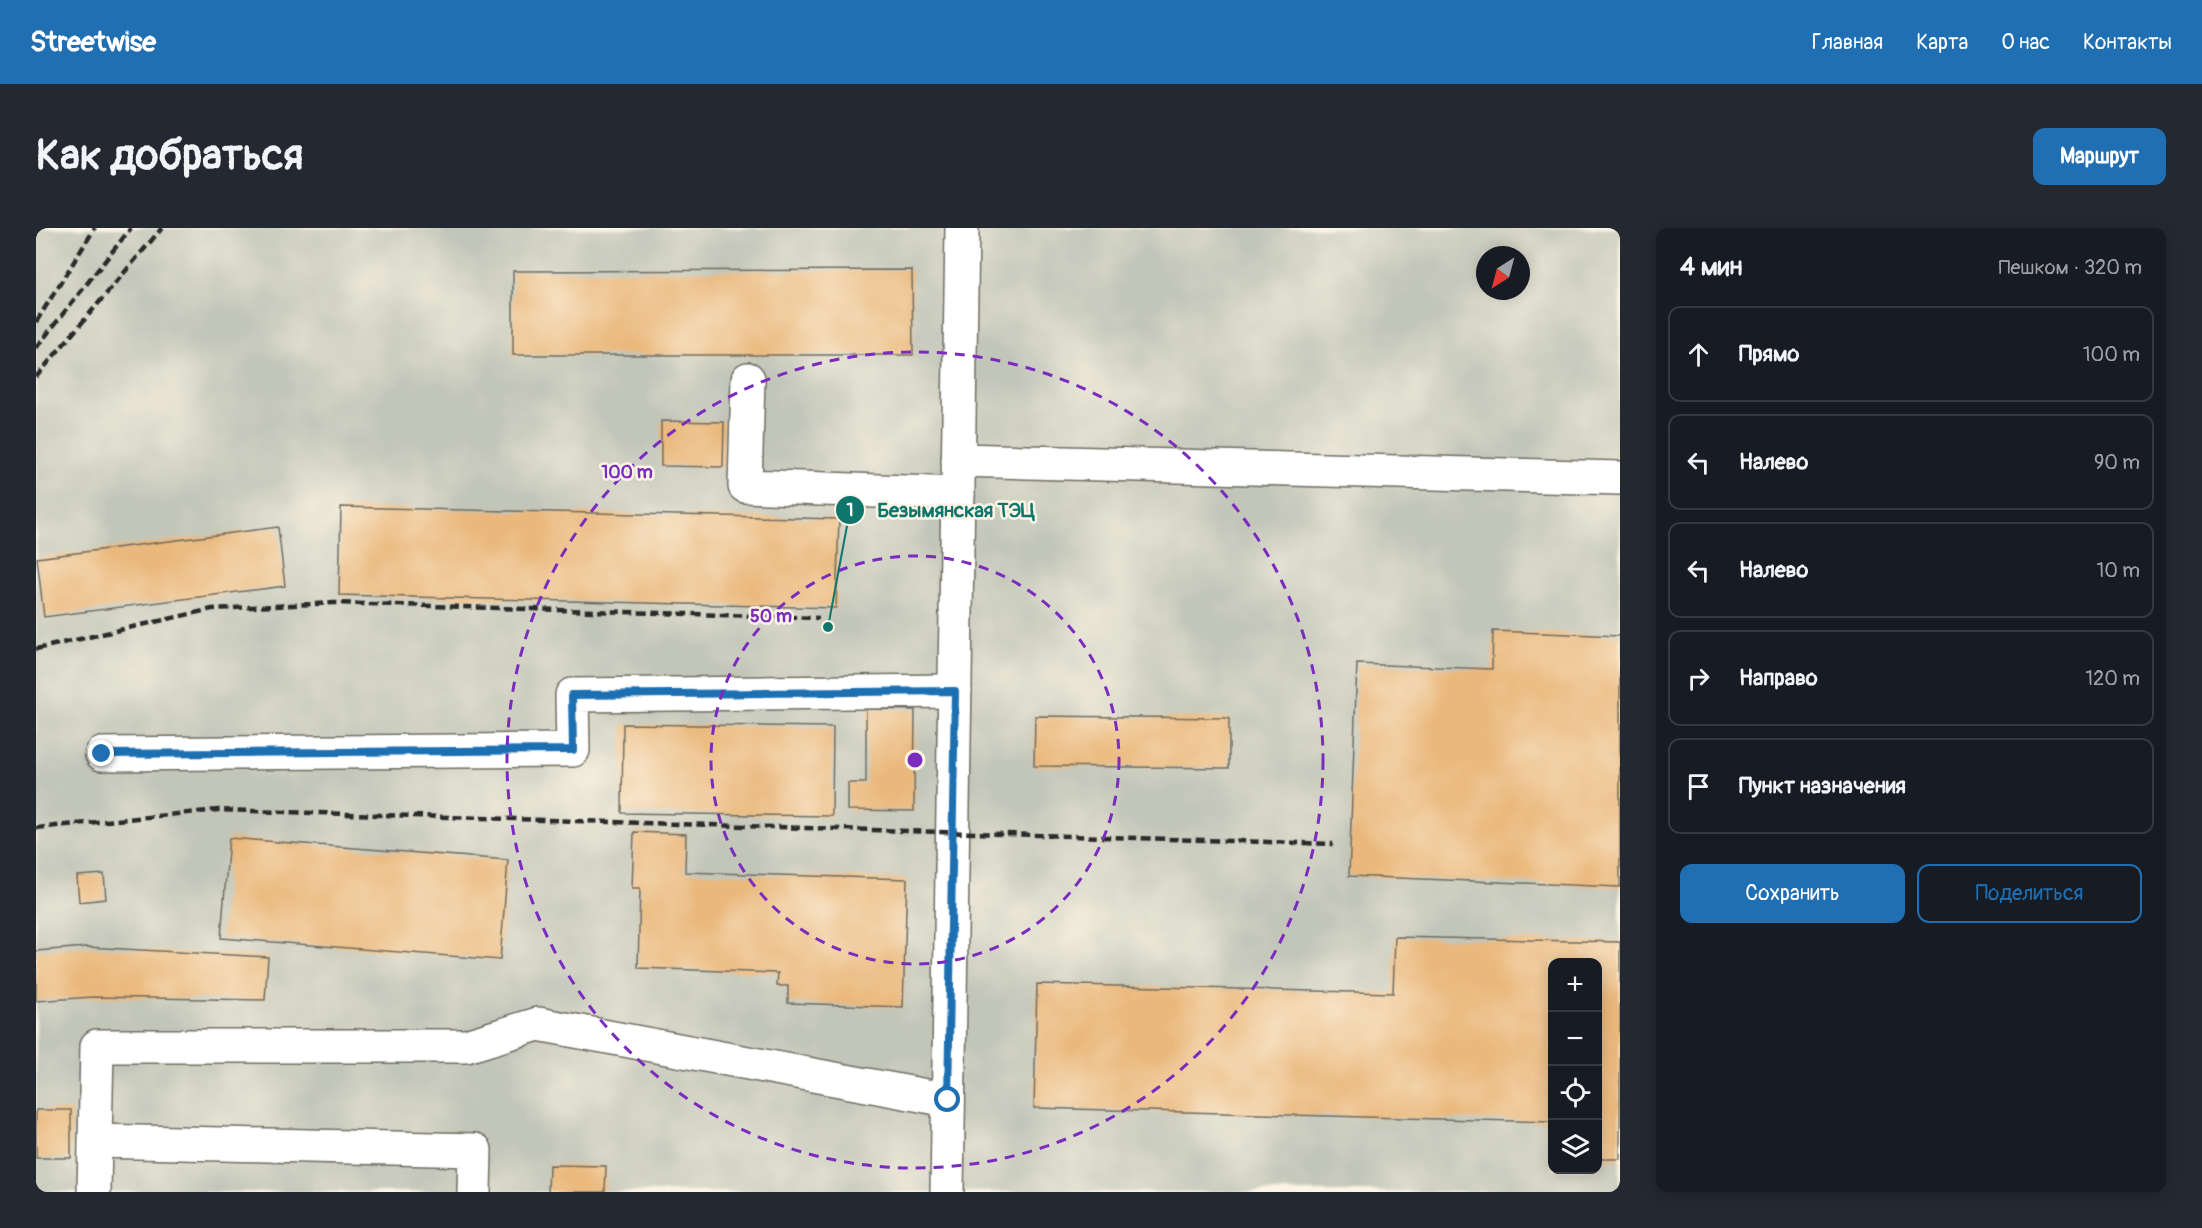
<!DOCTYPE html>
<html lang="ru">
<meta charset="utf-8">
<style>
:root{--surface:#171b24;--page:#242831;--text:#f1f3f6;--muted:#9ea1a6;--line:#363941;--accent:#1f6fb2}
body{margin:0;font-family:Pangolin,sans-serif;background:var(--page);color:var(--text)}
.controls{position:absolute;right:18px;bottom:18px;display:grid;overflow:hidden;border-radius:12px;box-shadow:0 3px 15px #0003}
.controls button{width:54px;height:54px;display:grid;place-items:center;padding:0;border:0;border-bottom:2px solid var(--line);background:var(--surface);color:var(--text);font:30px sans-serif}
.compass{position:absolute;left:1440px;top:18px;width:54px;height:54px;border-radius:50%;background:var(--surface);box-shadow:0 3px 15px #0003;rotate:216deg}
.stop{position:absolute;width:18px;height:18px;margin:-14px;border:4px solid #1f6fb2;border-radius:50%;background:#fff}
.stop.end{background:#1f6fb2;border-color:#fff;box-shadow:0 2px 6px #0008}
.list{margin:0;padding:0;list-style:none}
h2{display:flex;justify-content:space-between;align-items:center;height:78px;margin:0;padding:0 24px;font-size:26px}
h2 small{font-size:20px;font-weight:400;color:var(--muted)}
.list li{display:grid;grid-template-columns:39px 1fr auto;gap:18px;align-items:center;box-sizing:border-box;height:96px;margin:0 12px 12px;padding:0 12px;border:2px solid var(--line);border-radius:12px}
.list b{display:block;font-size:22px;white-space:nowrap}
.list em{font-size:20px;font-style:normal;color:var(--muted)}
.actions{display:flex;gap:12px;padding:18px 24px}
.actions a{flex:1;padding:14px 0;border:2px solid var(--accent);border-radius:12px;text-align:center;font-size:21px;color:var(--accent)}
.actions .main{background:var(--accent);color:#fff}
.icon{flex:none;width:33px;height:33px;fill:none;stroke:currentColor;stroke-width:2;stroke-linecap:round;stroke-linejoin:round}
.map{position:relative;flex:none;width:1584px;height:964px;overflow:hidden;border-radius:12px}
header{display:flex;align-items:center;gap:36px;box-sizing:border-box;height:84px;padding:0 30px;background:var(--accent);color:#fff}
header strong{font-size:28px}
nav{display:flex;gap:33px;margin-inline-start:auto;font-size:21px}
.intro{display:flex;align-items:center;justify-content:space-between;box-sizing:border-box;height:144px;padding:0 36px}
h1{margin:0;font-size:42px}
.button{padding:15px 27px;border-radius:12px;background:var(--accent);color:#fff;font-size:21px;font-weight:700}
main{display:flex;gap:36px;padding:0 36px}
aside{flex:1;background:var(--surface);border-radius:12px;box-shadow:0 3px 15px #0003}
.map>svg:first-child{display:block}
.industrial{fill:#c2c6b9;fill-rule:evenodd}
.building{fill:#eab87c}
.lines{fill:none;stroke-linecap:round;stroke-linejoin:round}
.minor-casing{stroke:#6f6c61;stroke-width:36}
.minor{stroke:#fff;stroke-width:33}
.rail{stroke:#2b2b2b;stroke-width:4.5;stroke-dasharray:9 4.5;stroke-linecap:butt}
.route{stroke:#1f6fb2;stroke-width:8}
.ring{fill:none;stroke:#7b2cbf;stroke-width:3;stroke-dasharray:10 8}
.centre{fill:#7b2cbf;stroke:#fcf5e5;stroke-width:3}
.ring-label{font-size:18px;text-anchor:middle;font-weight:bold;fill:#7b2cbf;stroke:#fcf5e5;stroke-width:5;stroke-linejoin:round;paint-order:stroke}
.leader{fill:none;stroke:#0f766e;stroke-width:2}
.callout-dot{fill:#0f766e;stroke:#fcf5e5;stroke-width:2}
.mark-label{font-size:18px;text-anchor:middle;font-weight:bold;fill:#fff}
.callout-label{font-size:20px;text-anchor:middle;font-weight:bold;fill:#0f766e;stroke:#fcf5e5;stroke-width:5;stroke-linejoin:round;paint-order:stroke}
</style>
<header>
<strong>Streetwise</strong>
<nav><a>Главная</a><a>Карта</a><a>О нас</a><a>Контакты</a></nav>
</header>
<div class="intro"><h1>Как добраться</h1><a class="button">Маршрут</a></div>
<main>
<div class="map">
<svg width="1584" height="964" viewBox="0 0 1584 964">
<rect width="100%" height="100%" fill="#fcf5e5"/>
<filter id="ink" filterUnits="userSpaceOnUse"><feTurbulence type="fractalNoise" baseFrequency=".0167" numOctaves="2"/><feDisplacementMap in="SourceGraphic" scale="12" xChannelSelector="R" yChannelSelector="G"/><feConvolveMatrix kernelMatrix="1 2 1 2 8 2 1 2 1" color-interpolation-filters="sRGB"/></filter>
<filter id="wash" filterUnits="userSpaceOnUse"><feTurbulence type="fractalNoise" baseFrequency=".008" numOctaves="4" result="noise"/><feDisplacementMap in="SourceGraphic" scale="24" xChannelSelector="R" yChannelSelector="G"/><feGaussianBlur stdDeviation="1.35" result="paint"/><feColorMatrix in="noise" values="0 0 0 0 0 0 0 0 0 0 0 0 0 0 0 0 0 1.4 0 .05"/><feComposite in="paint" operator="in"/></filter>
<g filter="url(#wash)">
<rect width="100%" height="100%" fill="#eee4c5"/>
<!-- industrial -->
<path class="industrial" d="M0,0H1584V964H0ZM1449,27H1485V63H1449ZM1516,734H1562V942H1516Z"/>
<g id="blocks">
<!-- building -->
<g class="building">
<path d="M876,42L877,127H477V43Z"/>
<path d="M625,193L688,194L687,239L625,238Z"/>
<path d="M305,279L803,291L800,380L303,367Z"/>
<path d="M242,299L249,358L8,389L1,330Z"/>
<path d="M1457,403L1584,408V659L1313,648L1321,436L1456,441Z"/>
<path d="M830,481L879,482L878,583L812,582V555H830Z"/>
<path d="M999,488L1193,490V540L998,538Z"/>
<path d="M587,496L797,499L796,588L586,585Z"/>
<path d="M598,604L650,606L649,644L871,651L867,779L752,775V758H741L742,745L602,740L604,660H596Z"/>
<path d="M193,610L472,632L464,732L185,710Z"/>
<path d="M68,646L70,671L43,674L41,648Z"/>
<path d="M1359,709L1584,714V931H1562V734H1516V894L998,880L1001,756L1357,765Z"/>
<path d="M51,719L232,729L229,772L57,769L0,773V723Z"/>
<rect x="0" y="882" width="35" height="48"/>
<path d="M513,937L570,938L569,964H512Z"/>
</g>
</g>
</g>
<g filter="url(#ink)">
<use href="#blocks" fill-opacity="0" stroke="#6f6c61" stroke-width="1.5"/>
<g class="lines">
<defs>
<g id="minor">
<path d="M712,151L709,258L922,266"/>
<path d="M922,232L1584,250"/>
<path d="M66,526L537,522L536,467L919,463"/>
<path d="M60,913L439,922L438,964"/>
<path d="M58,964L61,818H430L502,796L912,872"/>
<path d="M911,964L926,0"/>
</g>
</defs>
<!-- minor casing -->
<use href="#minor" class="minor-casing"/>
<!-- minor -->
<use href="#minor" class="minor"/>
<!-- rail -->
<g class="rail">
<path d="M0,94L59,0"/>
<path d="M0,120L95,0"/>
<path d="M0,149L126,0"/>
<path d="M0,421L176,381L298,375L783,390"/>
<path d="M0,600L182,582L1297,616"/>
</g>
</g>
</g>
<g class="lines" filter="url(#ink)">
<!-- route -->
<path class="route" d="M66,526L537,522L536,467L919,463L912,872"/>
</g>
<!-- distance rings -->
<g class="ring">
<circle cx="879" cy="532" r="204"/>
<circle cx="879" cy="532" r="408"/>
</g>
<circle cx="879" cy="532" r="9" class="centre"/>
<g class="ring-label">
<text x="591" y="250">100 m</text>
<text x="735" y="394">50 m</text>
</g>
<!-- callouts -->
<path class="leader" d="M792 399L814 282"/>
<g class="callout-dot">
<circle cx="792" cy="399" r="6"/>
<circle cx="814" cy="282" r="15"/>
</g>
<g class="mark-label">
<text x="814" y="288">1</text>
</g>
<g class="callout-label">
<text x="920" y="289">Безымянская ТЭЦ</text>
</g>
</svg>
<div class="controls">
<button>+</button>
<button>−</button>
<button><svg class="icon" aria-label="locate" viewBox="0 0 24 24"><circle cx="12" cy="12" r="6"/><path d="M12 2v4M12 18v4M2 12h4M18 12h4"/></svg></button>
<button><svg class="icon" aria-label="layers" viewBox="0 0 24 24"><path d="M12 4l9 5-9 5-9-5zM3 14l9 5 9-5"/></svg></button>
</div>
<svg class="compass" viewBox="-18 -18 36 36"><path d="M0-13l5 13h-10z" fill="#e53935"/><path d="M0 13l5-13h-10z" fill="#9ea1a6"/></svg>
<div class="stop" style="left:912px;top:872px"></div>
<div class="stop end" style="left:66px;top:526px"></div>
</div>
<aside>
<h2>4 мин<small>Пешком · 320 m</small></h2>
<ul class="list">
<li><svg class="icon" aria-label="ahead" viewBox="0 0 24 24"><path d="M12 20V5M6 11l6-6 6 6"/></svg><div><b>Прямо</b></div><em>100 m</em></li>
<li><svg class="icon" aria-label="left" viewBox="0 0 24 24"><path d="M17 20v-9H6M10 6l-5 5 5 5"/></svg><div><b>Налево</b></div><em>90 m</em></li>
<li><svg class="icon" aria-label="left" viewBox="0 0 24 24"><path d="M17 20v-9H6M10 6l-5 5 5 5"/></svg><div><b>Налево</b></div><em>10 m</em></li>
<li><svg class="icon" aria-label="right" viewBox="0 0 24 24"><path d="M7 20v-9h11M14 6l5 5-5 5"/></svg><div><b>Направо</b></div><em>120 m</em></li>
<li><svg class="icon" aria-label="arrive" viewBox="0 0 24 24"><path d="M6 21V4h12l-3 4 3 4H6"/></svg><div><b>Пункт назначения</b></div></li>
</ul>
<div class="actions"><a class="main">Сохранить</a><a>Поделиться</a></div>
</aside>
</main>
